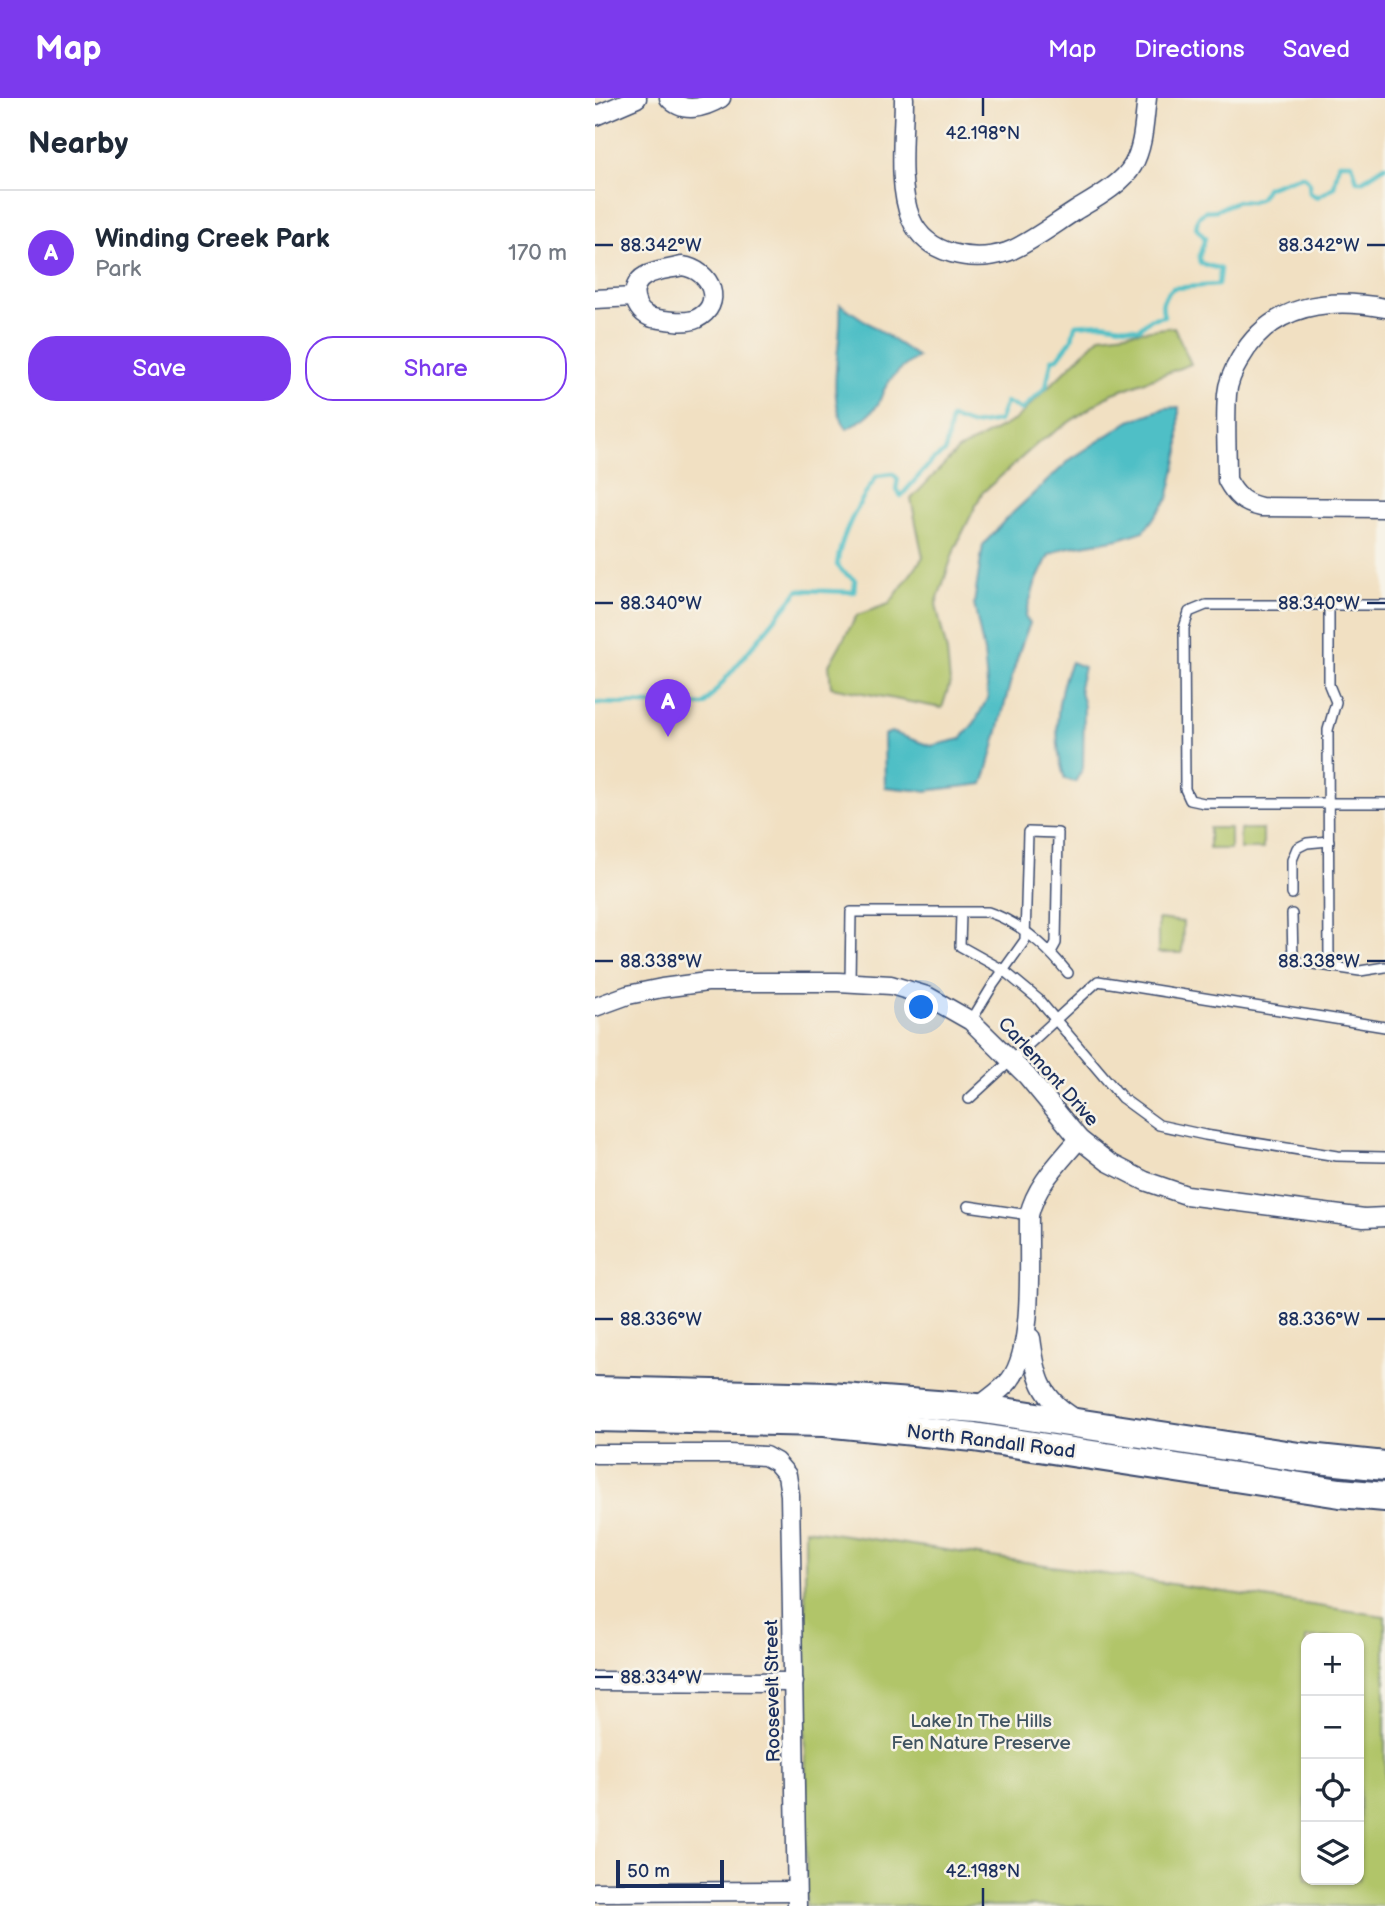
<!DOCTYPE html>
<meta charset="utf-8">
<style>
:root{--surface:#fff;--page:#f2f2f3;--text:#1f2937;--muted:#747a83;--line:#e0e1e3;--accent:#7c3aed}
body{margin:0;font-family:"Balsamiq Sans",sans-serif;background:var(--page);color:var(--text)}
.controls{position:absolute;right:21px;bottom:21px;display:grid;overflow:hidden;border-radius:14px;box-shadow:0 2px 5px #0004}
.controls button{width:63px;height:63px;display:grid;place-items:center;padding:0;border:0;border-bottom:2px solid var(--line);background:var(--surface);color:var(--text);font:35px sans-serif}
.scale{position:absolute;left:21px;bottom:18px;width:108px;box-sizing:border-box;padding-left:7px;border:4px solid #1b2f5e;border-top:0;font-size:19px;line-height:24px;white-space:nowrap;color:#1b2f5e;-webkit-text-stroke:5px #f7f3e8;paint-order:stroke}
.you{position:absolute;left:327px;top:910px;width:24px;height:24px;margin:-18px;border:5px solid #fff;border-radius:50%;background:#1a73e8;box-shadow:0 0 0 10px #1a73e833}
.badge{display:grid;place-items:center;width:46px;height:46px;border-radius:50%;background:var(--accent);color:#fff;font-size:23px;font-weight:700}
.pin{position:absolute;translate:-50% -58px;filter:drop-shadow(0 2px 4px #0008)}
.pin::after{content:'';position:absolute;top:37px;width:24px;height:21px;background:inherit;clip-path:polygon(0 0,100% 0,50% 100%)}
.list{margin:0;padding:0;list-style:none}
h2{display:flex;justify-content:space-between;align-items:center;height:91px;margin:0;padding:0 28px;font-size:30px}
h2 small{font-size:23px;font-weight:400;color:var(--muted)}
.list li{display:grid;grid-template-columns:46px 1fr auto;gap:21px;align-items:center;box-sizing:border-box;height:126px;padding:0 28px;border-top:2px solid var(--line)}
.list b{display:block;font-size:26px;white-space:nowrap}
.list p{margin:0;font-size:23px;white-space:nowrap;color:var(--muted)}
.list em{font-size:23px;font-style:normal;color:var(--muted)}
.actions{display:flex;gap:14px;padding:21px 28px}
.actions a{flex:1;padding:16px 0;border:2px solid var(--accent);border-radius:28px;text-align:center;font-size:24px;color:var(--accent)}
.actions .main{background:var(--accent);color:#fff}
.icon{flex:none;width:38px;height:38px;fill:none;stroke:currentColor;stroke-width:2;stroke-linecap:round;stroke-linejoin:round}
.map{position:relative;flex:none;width:790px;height:1808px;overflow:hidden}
header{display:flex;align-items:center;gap:42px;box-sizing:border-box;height:98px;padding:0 35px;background:var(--accent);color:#fff}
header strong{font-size:33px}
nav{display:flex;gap:38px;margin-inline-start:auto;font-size:24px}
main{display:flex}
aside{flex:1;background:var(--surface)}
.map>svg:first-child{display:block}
.green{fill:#b1c569;stroke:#667a64;stroke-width:2;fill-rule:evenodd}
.water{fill:#50bfc6;stroke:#367792;stroke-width:2}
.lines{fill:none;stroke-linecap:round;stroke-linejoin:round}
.stream{stroke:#50bfc6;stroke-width:4.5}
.lane-casing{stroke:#3b4a6d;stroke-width:12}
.street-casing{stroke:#3b4a6d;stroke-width:21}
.primary-casing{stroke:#3b4a6d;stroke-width:32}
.lane{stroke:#fff;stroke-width:9}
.street{stroke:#fff;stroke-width:18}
.primary{stroke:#fff;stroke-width:28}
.ticks{fill:none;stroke:#1b2f5e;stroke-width:2.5}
.labels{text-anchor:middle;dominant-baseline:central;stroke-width:5;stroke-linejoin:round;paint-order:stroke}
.street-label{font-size:19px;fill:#1b2f5e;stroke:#f7f3e8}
.park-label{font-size:19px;fill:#405461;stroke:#f7f3e8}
.ticks-label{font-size:18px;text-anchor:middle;fill:#1b2f5e;stroke:#f7f3e8;stroke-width:5;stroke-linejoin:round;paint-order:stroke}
</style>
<header>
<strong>Map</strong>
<nav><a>Map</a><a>Directions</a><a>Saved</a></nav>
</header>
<main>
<aside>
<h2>Nearby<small></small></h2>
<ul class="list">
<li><span class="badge">A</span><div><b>Winding Creek Park</b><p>Park</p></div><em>170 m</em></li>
</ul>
<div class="actions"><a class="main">Save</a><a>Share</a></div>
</aside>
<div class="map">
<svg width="790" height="1808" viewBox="0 0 790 1808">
<rect width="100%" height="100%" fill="#f7f3e8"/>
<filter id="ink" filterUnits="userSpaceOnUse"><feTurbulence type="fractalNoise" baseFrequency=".0143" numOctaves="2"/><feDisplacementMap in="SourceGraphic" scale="14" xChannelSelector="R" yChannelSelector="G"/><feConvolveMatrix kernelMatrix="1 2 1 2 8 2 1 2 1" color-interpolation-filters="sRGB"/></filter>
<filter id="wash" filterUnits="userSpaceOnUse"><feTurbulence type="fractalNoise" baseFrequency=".00686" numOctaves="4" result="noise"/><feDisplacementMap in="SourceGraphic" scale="28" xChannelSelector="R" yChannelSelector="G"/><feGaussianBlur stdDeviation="1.57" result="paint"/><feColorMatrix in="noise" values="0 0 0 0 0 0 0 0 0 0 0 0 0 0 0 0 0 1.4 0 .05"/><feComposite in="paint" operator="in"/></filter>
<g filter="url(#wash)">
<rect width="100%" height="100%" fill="#f1e0c2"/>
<!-- green -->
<g class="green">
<path d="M579,229L596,266L516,296L443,345L387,395L360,450L341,506L352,554L355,585L347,610L236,589L234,567L262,517L294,506L328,459L316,401L363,352L420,322L506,238Z"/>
<rect x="614" y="730" width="21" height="21"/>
<rect x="645" y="731" width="23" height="20"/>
<path d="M563,821L588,824L587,855H563Z"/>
<path d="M210,1431L790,1518V1808H211ZM711,1540H764V1782H711Z"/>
</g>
<!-- water -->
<g class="water">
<path d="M245,206L323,259C309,267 298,276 290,290C287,295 286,301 283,306C276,317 264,324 252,331C228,297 249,245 245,206Z"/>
<path d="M584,309V353L573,401L549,433L524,441L469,450L454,457L440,486L430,519L435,525C413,577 406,633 388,686L329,693L290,689L289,637L296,634L336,648L366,641L380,624L393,599L389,554L379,506L388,447L410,422L476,361L535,323L570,310Z"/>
<path d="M476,564L489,569L484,589L489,608L488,670L480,684L470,681C458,647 460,597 476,564Z"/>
</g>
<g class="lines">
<!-- stream -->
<path class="stream" d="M0,605L109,607L204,492L259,494L260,482L248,474L242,467C246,435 264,404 282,378L298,376L303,381L301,391L306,398L338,362L350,354L356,320L377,327L404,323L411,304L427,312L451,289L457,261L463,260L477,241L480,227L507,225L544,231L555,221L569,218C565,205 568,200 578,190L623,187L625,171L605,165L604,159L610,140L601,130L603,120L610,113L622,112L642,103L656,104L665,100L672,89C684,87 701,77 709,78L714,84L715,95L722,99L739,89L744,65H757L762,83H767L790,68"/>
</g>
</g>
<g filter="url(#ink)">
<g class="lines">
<defs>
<g id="lane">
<path d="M734,507V587L741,604L733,632L734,868"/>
<path d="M790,507H611L594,514L589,530L590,691L595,702L609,705H790"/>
<path d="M697,796V762L702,750L712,745L734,743"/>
<path d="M366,815L365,848L408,872L443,901L527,1000L564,1027L610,1037L742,1058L790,1059"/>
<path d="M697,816L698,863L765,873L790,869"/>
<path d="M255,885L256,814H393C424,824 452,849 473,875"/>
<path d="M376,923L398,887L430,842L433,734L463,735L461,845L456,854"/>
<path d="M374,1001L503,883L790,929"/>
<path d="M373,1108L434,1117"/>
</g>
<g id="street">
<path d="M74,0C88,16 109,10 126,0"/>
<path d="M309,0C309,37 302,87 316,121C331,157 378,165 412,154C432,147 461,125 480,113C498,102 528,86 538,67C549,48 549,22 552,0"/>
<path d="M0,18L42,0"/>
<path d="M87,168C117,172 130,207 101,221C90,226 70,222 58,220C39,215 32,188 50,178C60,172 76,171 87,168Z"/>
<path d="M0,201L39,199"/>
<path d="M790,210C733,199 676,206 645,261C639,271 633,284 632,296C630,324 632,353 632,382C641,398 648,405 666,409L790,410"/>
<path d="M0,909L33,897L67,890L112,884H243L296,887L332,898L376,923L432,978L484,1041L513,1064L550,1083L591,1097L769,1120L790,1119"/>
<path d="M436,1240C441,1278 445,1300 481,1321"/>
<path d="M382,1310C392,1301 406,1293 415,1282C440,1249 433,1160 434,1117C441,1087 464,1065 484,1041"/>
<path d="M0,1356H134L170,1358L181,1364L192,1377L195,1397L202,1808"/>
<path d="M0,1583L199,1584"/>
<path d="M0,1794L201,1793"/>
</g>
<g id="primary">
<path d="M0,1293L234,1299L382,1310L704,1359L790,1368"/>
<path d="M0,1319L229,1324L379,1339L745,1395L790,1399"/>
</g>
</defs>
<!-- lane casing -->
<use href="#lane" class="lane-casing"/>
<!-- street casing -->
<use href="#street" class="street-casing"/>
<!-- primary casing -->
<use href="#primary" class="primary-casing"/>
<!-- lane -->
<use href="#lane" class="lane"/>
<!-- street -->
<use href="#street" class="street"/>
<!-- primary -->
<use href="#primary" class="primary"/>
</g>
</g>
<!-- ticks -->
<path class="ticks" d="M388,0V18M0,147H18M772,147H790M0,505H18M772,505H790M0,863H18M772,863H790M0,1221H18M772,1221H790M0,1579H18M388,1790V1808"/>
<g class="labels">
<!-- street labels -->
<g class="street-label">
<text transform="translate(453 974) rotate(48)">Carlemont Drive</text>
<text transform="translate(396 1344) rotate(7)">North Randall Road</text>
<text transform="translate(178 1593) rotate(-91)">Roosevelt Street</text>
</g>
<!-- park labels -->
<g class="park-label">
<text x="386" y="1623">Lake In The Hills<tspan x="386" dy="22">Fen Nature Preserve</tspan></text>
</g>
</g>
<g class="ticks-label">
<text x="388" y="41">42.198°N</text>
<text x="724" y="153">88.342°W</text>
<text x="66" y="153">88.342°W</text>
<text x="724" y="511">88.340°W</text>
<text x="66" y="511">88.340°W</text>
<text x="724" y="869">88.338°W</text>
<text x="66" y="869">88.338°W</text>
<text x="66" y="1227">88.336°W</text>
<text x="724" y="1227">88.336°W</text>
<text x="66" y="1585">88.334°W</text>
<text x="388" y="1779">42.198°N</text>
</g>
</svg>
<div class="controls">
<button>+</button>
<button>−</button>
<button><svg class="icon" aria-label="locate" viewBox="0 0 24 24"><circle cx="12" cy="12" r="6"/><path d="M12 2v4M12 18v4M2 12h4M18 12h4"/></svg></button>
<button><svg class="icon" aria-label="layers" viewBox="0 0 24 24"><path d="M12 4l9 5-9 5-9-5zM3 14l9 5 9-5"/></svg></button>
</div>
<div class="scale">50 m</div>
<div class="you"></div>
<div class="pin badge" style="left:73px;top:639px">A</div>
</div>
</main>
